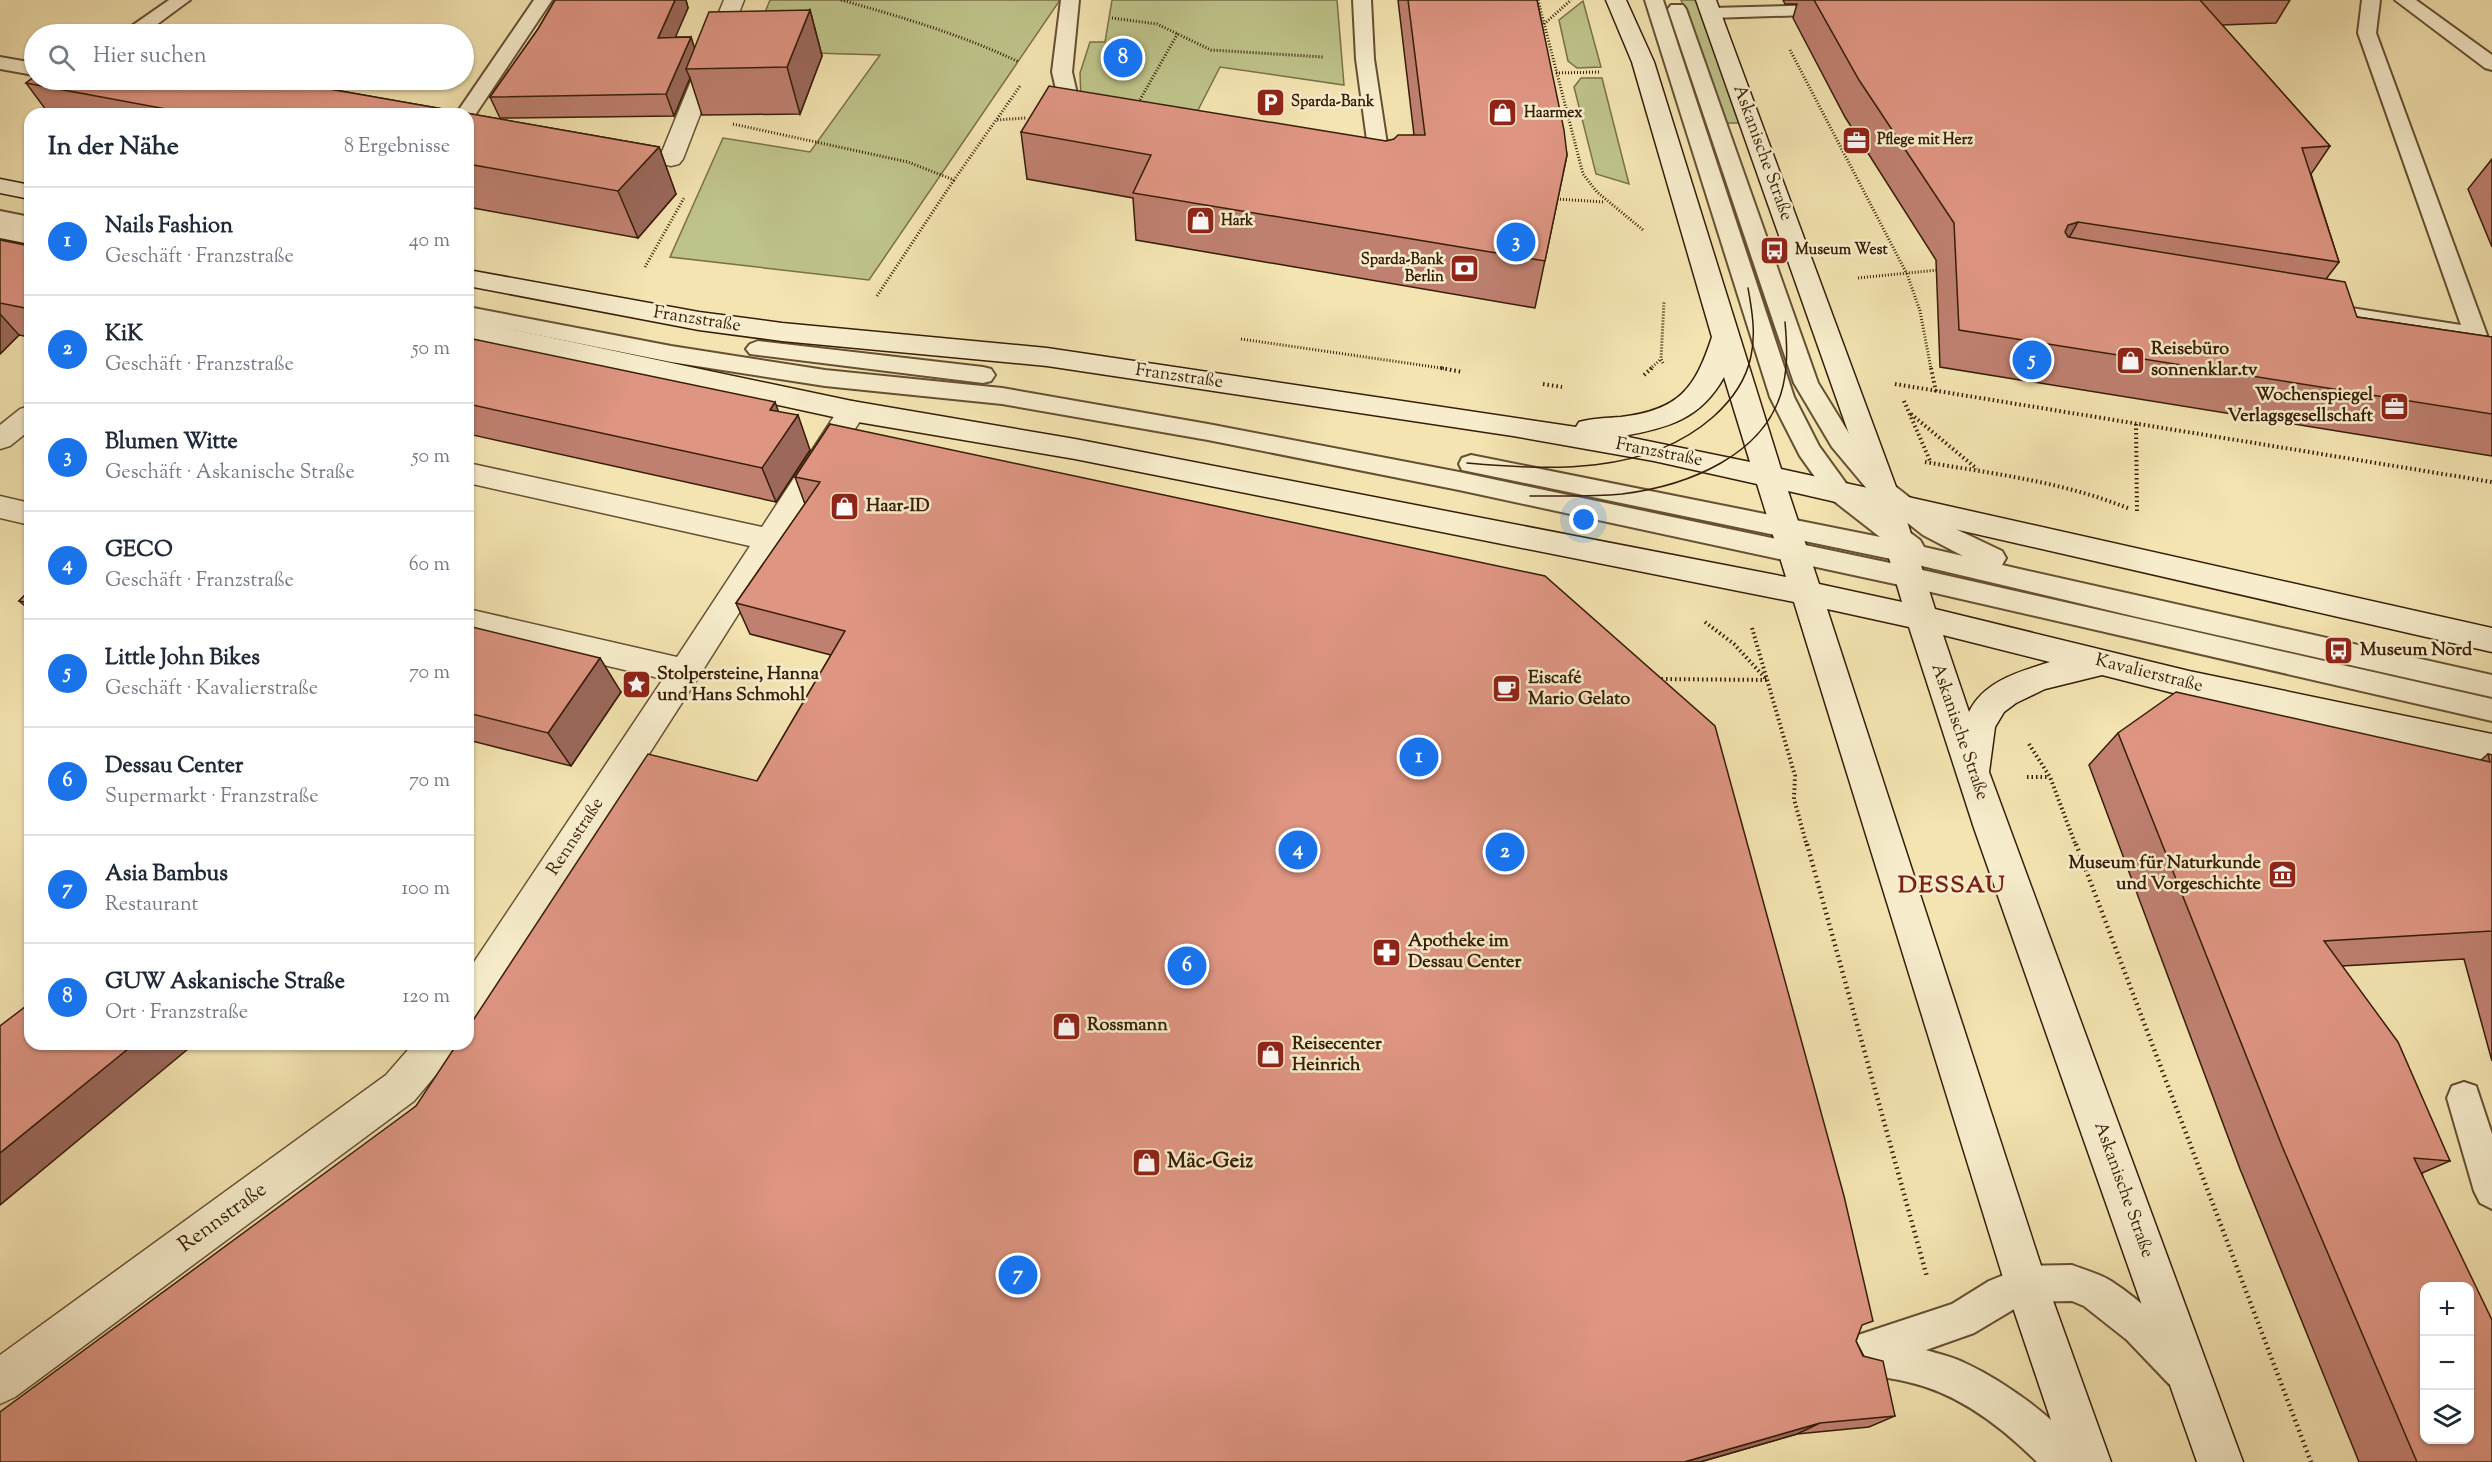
<!DOCTYPE html>
<html lang="de">
<meta charset="utf-8">
<style>
:root{--surface:#fff;--page:#f6f6f7;--text:#1f2937;--muted:#747a83;--line:#e0e1e3;--accent:#1a73e8}
body{margin:0;font-family:"Sorts Mill Goudy",serif;background:var(--page);color:var(--text)}
.controls{position:absolute;right:18px;bottom:18px;display:grid;overflow:hidden;border-radius:12px;box-shadow:0 2px 4px #0004}
.controls button{width:54px;height:54px;display:grid;place-items:center;padding:0;border:0;border-bottom:2px solid var(--line);background:var(--surface);color:var(--text);font:30px sans-serif}
.you{position:absolute;left:1584px;top:520px;width:21px;height:21px;margin:-15px;border:4px solid #fff;border-radius:50%;background:#1a73e8;box-shadow:0 0 0 9px #1a73e833}
.badge{display:grid;place-items:center;width:39px;height:39px;border-radius:50%;background:var(--accent);color:#fff;font-size:20px;font-weight:700}
.pin{position:absolute;translate:-50% -50%;border:3px solid #fff;box-shadow:0 2px 6px #0006}
.list{margin:0;padding:0;list-style:none}
h2{display:flex;justify-content:space-between;align-items:center;height:78px;margin:0;padding:0 24px;font-size:26px}
h2 small{font-size:20px;font-weight:400;color:var(--muted)}
.list li{display:grid;grid-template-columns:39px 1fr auto;gap:18px;align-items:center;box-sizing:border-box;height:108px;padding:0 24px;border-top:2px solid var(--line)}
.list b{display:block;font-size:22px;white-space:nowrap}
.list p{margin:0;font-size:20px;white-space:nowrap;color:var(--muted)}
.list em{font-size:20px;font-style:normal;color:var(--muted)}
.icon{flex:none;width:33px;height:33px;fill:none;stroke:currentColor;stroke-width:2;stroke-linecap:round;stroke-linejoin:round}
.map{position:relative;flex:none;width:2492px;height:1462px;overflow:hidden}
.search{position:absolute;background:var(--surface);box-shadow:0 2px 4px #0004;left:24px;top:24px;width:450px;height:66px;display:flex;align-items:center;gap:15px;box-sizing:border-box;padding:0 21px;border-radius:33px;color:var(--muted);font-size:22px}
.panel{position:absolute;background:var(--surface);box-shadow:0 2px 4px #0004;left:24px;top:108px;width:450px;height:942px;border-radius:18px}
.map>svg:first-child{display:block}
.green{fill:#bec389;stroke:#7a7048;stroke-width:1.5}
.lines{fill:none;stroke-linecap:round;stroke-linejoin:round}
.lane-casing{stroke:#664f32;stroke-width:4}
.street-casing{stroke:#664f32;stroke-width:3}
.secondary-casing{stroke:#371d07;stroke-width:3}
.path-far2{stroke:#371d07;stroke-width:3;stroke-dasharray:1 2;stroke-linecap:butt}
.path-far1{stroke:#371d07;stroke-width:4;stroke-dasharray:1.5 3;stroke-linecap:butt}
.path{stroke:#371d07;stroke-width:4.5;stroke-dasharray:1.5 4;stroke-linecap:butt}
.lane{fill:#f7edcc;fill-rule:evenodd}
.street{fill:#f7edcc;fill-rule:evenodd}
.secondary{fill:#f7edcc;fill-rule:evenodd}
.tram{stroke:#371d07;stroke-width:1.5}
.wall{fill:#bf8070;stroke:#371d07;stroke-width:1.5}
.shaded-wall{fill:#9b685b;stroke:#371d07;stroke-width:1.5}
.building{fill:#de9582;stroke:#371d07;stroke-width:1.5;fill-rule:evenodd}
.labels{text-anchor:middle;dominant-baseline:central;stroke-width:5;stroke-linejoin:round;paint-order:stroke}
.far-poi-label{font-size:15px;font-weight:bold;fill:#371d07;stroke:#f7edcc;text-anchor:start}
.street-label{font-size:18px;fill:#371d07;stroke:#f7edcc}
.poi-label{font-size:18px;font-weight:bold;fill:#371d07;stroke:#f7edcc;text-anchor:start}
.near-poi-label{font-size:21px;font-weight:bold;fill:#371d07;stroke:#f7edcc;text-anchor:start}
.near-street-label{font-size:21px;fill:#371d07;stroke:#f7edcc}
.district-label{font-size:24px;font-weight:bold;letter-spacing:1.5px;fill:#7a1f14;stroke:#f7edcc}
</style>
<div class="map">
<svg width="2492" height="1462" viewBox="0 0 2492 1462">
<rect width="100%" height="100%" fill="#f3e4b1"/>
<filter id="stains"><feTurbulence type="fractalNoise" baseFrequency=".00333" numOctaves="4"/><feColorMatrix values="0 0 0 0 .2 0 0 0 0 .09 0 0 0 0 .02 0 0 0 .5 -.17"/></filter>
<radialGradient id="worn" r=".72"><stop offset=".6" stop-color="#630" stop-opacity="0"/><stop offset="1" stop-color="#630" stop-opacity=".3"/></radialGradient>
<!-- green -->
<g class="green">
<path d="M770,0H1060L869,280L670,257L723,138L810,152L880,55L749,51Z"/>
<path d="M1112,0H1337L1344,85L1220,67L1193,120L1081,100L1080,73L1090,42H1105Z"/>
<path d="M1681,0H1696L1740,123H1723Z"/>
<path d="M1583,1L1601,67L1577,68L1568,61L1559,20Z"/>
<path d="M1581,78H1602L1629,184L1596,174L1574,87Z"/>
</g>
<g class="lines">
<defs>
<g id="lane">
<path d="M169,0H190L144,34H124L126,30Z"/>
<path d="M534,0H552L473,118L468,119V114H456Z"/>
<path d="M1061,0H1079L1072,72L1081,111L1089,114L1092,118L1089,122C1080,124 1068,123 1062,115L1052,72Z"/>
<path d="M1353,0H1371L1374,59L1392,177L1389,181L1382,183L1375,181L1372,177L1356,59Z"/>
<path d="M1645,0H1663L1794,397L1819,446L1848,486L1920,540L1924,547L1963,556L1923,535L1873,496L1832,447L1794,383L1668,9L1671,5H1683L1686,9L1818,383L1850,435L1891,483L1941,522L2002,551L2006,558L2002,565L2492,675V697L2137,617L1901,561L1462,470L1459,464L1462,458L1471,455L1880,537L1830,498L1800,456L1770,397Z"/>
<path d="M2362,0H2380L2376,33L2487,335L2484,340L2476,342L2319,317L2311,315L2308,310L2311,305L2319,303L2461,325L2358,33Z"/>
<path d="M2395,0H2416L2492,55V70L2485,68Z"/>
<path d="M1832,5L1838,6L1841,10L1838,14L1711,18L1705,17L1702,13L1705,9L1711,8Z"/>
<path d="M0,57L34,63V75L0,69Z"/>
<path d="M0,211L30,217V229L0,223Z"/>
<path d="M468,307L671,346L825,370L1002,388L1208,424L1459,472L1909,567L2492,699V721L1909,587L1459,490L1208,440L1002,404L825,386L671,362L468,321Z"/>
<path d="M758,341L983,367L991,369L995,375L991,381L983,383L750,354L746,349L750,344Z"/>
<path d="M2464,1082L2476,1086L2492,1134V1209L2480,1203L2474,1191L2447,1098L2452,1086Z"/>
<path d="M2072,1265C2085,1270 2100,1274 2111,1281C2139,1299 2188,1341 2201,1371L2195,1384L2182,1390L2169,1384L2127,1340L2084,1306L2072,1301L2026,1302L1974,1333L1926,1350C1939,1354 1953,1357 1965,1363C2002,1380 2069,1425 2085,1462H2037C2001,1426 1958,1393 1908,1382C1885,1376 1862,1376 1840,1367L1834,1354L1840,1341L1952,1304L1989,1281L2026,1266Z"/>
</g>
<g id="street">
<path d="M724,0H744L683,159L679,164L671,166L663,164L659,159Z"/>
<path d="M852,401L862,404L866,411L862,418L696,681L481,1015L468,1020V971L663,679L468,633V609L677,657L750,546L468,483V463L762,527L842,404Z"/>
<path d="M30,406V430L10,446L0,449V425L20,409Z"/>
<path d="M0,496L30,503V525L0,518Z"/>
<path d="M413,1044H456L451,1057L414,1101L15,1397L0,1404V1355L386,1075Z"/>
</g>
<g id="secondary">
<path d="M1606,0H1626L1654,62L1781,469L1868,488L1696,0H1716L1899,495L2492,628V652L1906,518L1935,609L2189,671L2492,734V762L2189,697L2102,675L2045,689L2016,703L2004,712L1995,727L1989,772L2243,1462H2197L1974,828L1909,627L1827,609L2047,1284L2111,1462H2065L2005,1284L1794,602L1075,459L852,421L468,338V320L852,401L1075,439L1786,577L1757,484L1654,461L1513,436L1047,366L782,341L699,330L468,286V270L699,312L782,323L1047,348L1576,427L1579,422C1593,418 1607,418 1621,417C1679,410 1695,389 1712,337L1632,62ZM1724,377L1750,462L1623,436C1668,428 1701,419 1724,377ZM1788,491L1875,511L1902,602L1819,584ZM1943,635L2050,662C2019,672 1984,681 1969,712Z"/>
<path d="M0,179L30,185V199L0,193Z"/>
<path d="M0,222L30,228V244L0,238Z"/>
</g>
</defs>
<!-- lane casing -->
<use href="#lane" class="lane-casing"/>
<!-- street casing -->
<use href="#street" class="street-casing"/>
<!-- secondary casing -->
<use href="#secondary" class="secondary-casing"/>
<!-- path-far2 -->
<g class="path-far2">
<path d="M841,0C902,17 962,35 1019,62"/>
<path d="M1538,0L1583,174L1597,192L1643,230"/>
<path d="M1112,18L1157,24L1211,50L1323,57"/>
<path d="M1544,24L1571,0"/>
<path d="M1790,50L1907,274L1920,311L1931,369"/>
<path d="M1556,73L1601,72"/>
<path d="M1137,105L1178,33"/>
<path d="M997,119L1020,86"/>
<path d="M733,124L908,162L954,180L996,120L1026,118"/>
<path d="M1557,199L1604,202"/>
<path d="M645,267L684,198"/>
<path d="M1858,278L1938,270"/>
<path d="M877,296L954,180"/>
<path d="M1241,339L1448,369"/>
<path d="M1663,363L1661,359L1664,302"/>
<path d="M1650,369L1661,359"/>
</g>
<!-- path-far1 -->
<g class="path-far1">
<path d="M1441,368L1462,372"/>
<path d="M1931,368L1936,392"/>
<path d="M1644,375L1652,368"/>
<path d="M1543,384L1562,387"/>
<path d="M1895,384L2492,482"/>
<path d="M1904,401L1931,463"/>
<path d="M1911,414L1977,469"/>
<path d="M2136,424L2137,513"/>
<path d="M1925,462C1995,474 2064,482 2130,509"/>
<path d="M1705,622L1734,644L1767,680"/>
<path d="M1752,628L1795,776L1794,799L1807,846"/>
<path d="M1657,679L1767,680"/>
<path d="M2029,744L2050,777L2076,846"/>
<path d="M2027,777H2049"/>
</g>
<!-- path -->
<g class="path">
<path d="M1807,844L1927,1277"/>
<path d="M2076,844L2311,1462"/>
</g>
<!-- lane -->
<use href="#lane" class="lane"/>
<!-- street -->
<use href="#street" class="street"/>
<!-- secondary -->
<use href="#secondary" class="secondary"/>
<!-- tram -->
<g class="tram">
<path d="M1467,463C1549,470 1646,476 1713,417C1731,401 1746,381 1751,356C1756,334 1752,310 1748,288"/>
<path d="M1530,496C1561,496 1591,497 1622,494C1686,486 1767,456 1783,386C1788,364 1787,344 1785,322"/>
</g>
</g>
<!-- wall -->
<g class="wall">
<path d="M555,0H686L688,8L675,37H691L694,49L810,10L822,56L800,114L702,115L690,78L674,116L500,118L490,97L538,29Z"/>
<path d="M1398,0H1537L1567,155L1535,308L1136,240L1133,198L1027,179L1021,132L1386,141L1414,135Z"/>
<path d="M1783,0H2290L2276,23L2222,25L2330,146L2311,174L2339,262L2326,279L2357,317L2492,337V456L1940,367L1936,260L1845,117L1793,18L1797,4H1785Z"/>
<path d="M34,77V80H278L659,147L676,194L638,238L468,207V114H49L26,83Z"/>
<path d="M2492,159V247L2468,189Z"/>
<path d="M0,240L30,246V337L19,335L0,354Z"/>
<path d="M468,338L779,412L810,450L776,502L468,434Z"/>
<path d="M830,424L1860,1329L1856,1341L1895,1416L1869,1427L1797,1434L1700,1462H0L416,1106L757,781L831,655L750,634L736,603L805,504L795,477Z"/>
<path d="M30,590V610L19,601Z"/>
<path d="M468,626L621,692L571,766L468,740Z"/>
<path d="M2118,733L2481,760L2488,754L2492,755V1061L2464,959L2342,966L2450,1161L2422,1173L2492,1462H2359L2240,1169L2089,765Z"/>
</g>
<!-- shaded-wall -->
<g class="shaded-wall">
<path d="M675,0H686L688,8L666,59L658,38Z"/>
<path d="M810,10L822,56L800,114L787,67Z"/>
<path d="M691,37L698,59L686,69L690,78L674,116L666,94Z"/>
<path d="M659,147L676,194L638,238L618,191Z"/>
<path d="M2078,222L2057,259L2047,262L2068,225Z"/>
<path d="M0,314L19,335L0,354Z"/>
<path d="M775,402L786,432L798,415L810,450L776,502L762,468L770,410Z"/>
<path d="M600,658L621,692L571,766L548,733Z"/>
<path d="M468,864L473,869L468,876Z"/>
<path d="M134,1044H194L0,1205V1153Z"/>
<path d="M1820,1423L1797,1434L1700,1462H1684Z"/>
</g>
<!-- building -->
<g class="building">
<path d="M555,0H675L658,38L691,37L666,94L490,97L538,29Z"/>
<path d="M1408,0H1537L1564,130L1567,155L1545,261L1133,193L1151,155L1021,132L1049,86L1386,141L1394,139L1398,135H1425Z"/>
<path d="M1814,0H2200L2330,146L2302,148L2339,262L2078,222L2068,225L2065,232L2068,237L2345,282L2357,317L2492,337V414L1959,330L1954,223L1859,80Z"/>
<path d="M810,10L787,67L686,69L709,12Z"/>
<path d="M34,77V80H278L659,147L618,191L468,164V114H193L26,83Z"/>
<path d="M0,240L30,246V309L0,303Z"/>
<path d="M468,338L775,402L770,410L798,415L762,468L468,404Z"/>
<path d="M830,424L1545,576L1715,726L1844,1196L1873,1321L1862,1325L1856,1341L1863,1356L1883,1361L1895,1416L1820,1423L1684,1462H0V1412L416,1106L457,1044H468V1028L648,754L757,781L845,631L736,603L820,482L795,477Z"/>
<path d="M30,590V603L19,601Z"/>
<path d="M468,626L600,658L548,733L468,713Z"/>
<path d="M2176,692L2490,762L2488,754L2492,755V931L2324,941L2398,1042L2450,1161L2414,1158L2492,1320V1462H2417L2282,1146L2118,733ZM2424,1287H2469V1440H2424Z"/>
<path d="M30,1003V1044H134L0,1153V1026Z"/>
</g>
<!-- icons -->
<defs>
<symbol id="parking-square" viewBox="-11 -11 22 22"><rect x="-9" y="-9" width="18" height="18" rx="4" fill="#8f2418" stroke="#f7edcc"/><path d="M-3.5-5.5H1a3.5 3.5 0 0 1 0 7H-1V5.5H-3.5ZM-1-3.4V-.6H.8a1.4 1.4 0 0 0 0-2.8Z" fill="#fff"/></symbol>
<symbol id="shop-square" viewBox="-11 -11 22 22"><rect x="-9" y="-9" width="18" height="18" rx="4" fill="#8f2418" stroke="#f7edcc"/><path d="M-5-2.5h2.3a2.7 3.5 0 0 1 5.4 0H5L5.5 6h-11ZM-1.5-2.5h3a1.5 2.3 0 0 0-3 0Z" fill="#fff"/></symbol>
<symbol id="office-square" viewBox="-11 -11 22 22"><rect x="-9" y="-9" width="18" height="18" rx="4" fill="#8f2418" stroke="#f7edcc"/><path d="M-6-3h4V-5.5h4V-3h4V5H-6ZM-1-4.5V-3h2v-1.5ZM-6 0V1H6V0Z" fill="#fff"/></symbol>
<symbol id="bus-square" viewBox="-11 -11 22 22"><rect x="-9" y="-9" width="18" height="18" rx="4" fill="#8f2418" stroke="#f7edcc"/><path d="M-5-6H5V4H4V6H2V4H-2V6H-4V4H-5ZM-3.5-4V0h7V-4ZM-3.5 1.2v1.5H-2V1.2ZM2 1.2v1.5H3.5V1.2Z" fill="#fff"/></symbol>
<symbol id="bank-square" viewBox="-11 -11 22 22"><rect x="-9" y="-9" width="18" height="18" rx="4" fill="#8f2418" stroke="#f7edcc"/><path d="M-6-4H6V4H-6ZM0-2.3a2.3 2.3 0 1 0 0 4.6a2.3 2.3 0 1 0 0-4.6Z" fill="#fff"/></symbol>
<symbol id="sight-square" viewBox="-11 -11 22 22"><rect x="-9" y="-9" width="18" height="18" rx="4" fill="#8f2418" stroke="#f7edcc"/><path d="M0-6L1.8-2.2L6-1.7L2.9 1.2L3.7 5.4L0 3.3L-3.7 5.4L-2.9 1.2L-6-1.7L-1.8-2.2Z" fill="#fff"/></symbol>
<symbol id="cafe-square" viewBox="-11 -11 22 22"><rect x="-9" y="-9" width="18" height="18" rx="4" fill="#8f2418" stroke="#f7edcc"/><path d="M-5.5-4.5H6V0H3Q3 3.5 0 3.5H-2.5Q-5.5 3.5-5.5 0ZM3-3.2v2h1.7v-2ZM-6 4.5H4V6H-6Z" fill="#fff"/></symbol>
<symbol id="museum-square" viewBox="-11 -11 22 22"><rect x="-9" y="-9" width="18" height="18" rx="4" fill="#8f2418" stroke="#f7edcc"/><path d="M0-6L6-3V-2H-6V-3ZM-5-1h2V3h-2ZM-1-1h2V3h-2ZM3-1h2V3H3ZM-6 4H6V6H-6Z" fill="#fff"/></symbol>
<symbol id="pharmacy-square" viewBox="-11 -11 22 22"><rect x="-9" y="-9" width="18" height="18" rx="4" fill="#8f2418" stroke="#f7edcc"/><path d="M-2-6h4v4h4v4h-4v4h-4v-4h-4v-4h4Z" fill="#fff"/></symbol>
</defs>
<g fill-rule="evenodd">
<use href="#parking-square" x="1254" y="86" width="33" height="33"/>
<use href="#shop-square" x="1486" y="96" width="33" height="33"/>
<use href="#office-square" x="1840" y="124" width="33" height="33"/>
<use href="#shop-square" x="1184" y="204" width="33" height="33"/>
<use href="#bus-square" x="1758" y="234" width="33" height="33"/>
<use href="#bank-square" x="1448" y="252" width="33" height="33"/>
<use href="#shop-square" x="2114" y="344" width="33" height="33"/>
<use href="#office-square" x="2378" y="390" width="33" height="33"/>
<use href="#shop-square" x="828" y="490" width="33" height="33"/>
<use href="#bus-square" x="2322" y="634" width="33" height="33"/>
<use href="#sight-square" x="620" y="668" width="33" height="33"/>
<use href="#cafe-square" x="1490" y="672" width="33" height="33"/>
<use href="#museum-square" x="2266" y="858" width="33" height="33"/>
<use href="#pharmacy-square" x="1370" y="936" width="33" height="33"/>
<use href="#shop-square" x="1050" y="1010" width="33" height="33"/>
<use href="#shop-square" x="1254" y="1038" width="33" height="33"/>
<use href="#shop-square" x="1130" y="1146" width="33" height="33"/>
</g>
<g class="labels">
<!-- far-poi labels -->
<g class="far-poi-label">
<text x="1291" y="102">Sparda-Bank</text>
<text x="1524" y="113">Haarmex</text>
<text x="1877" y="140">Pflege mit Herz</text>
<text x="1221" y="221">Hark</text>
<text x="1795" y="250">Museum West</text>
<text x="1444" y="260" text-anchor="end">Sparda-Bank<tspan x="1444" dy="17">Berlin</tspan></text>
</g>
<!-- street labels -->
<g class="street-label">
<text transform="translate(1762 153) rotate(70)">Askanische Straße</text>
<text transform="translate(697 320) rotate(9)">Franzstraße</text>
<text transform="translate(1179 377) rotate(8)">Franzstraße</text>
<text transform="translate(1659 453) rotate(11)">Franzstraße</text>
<text transform="translate(2149 674) rotate(14)">Kavalierstraße</text>
<text transform="translate(1959 732) rotate(71)">Askanische Straße</text>
<text transform="translate(576 837) rotate(-57)">Rennstraße</text>
<text transform="translate(2123 1190) rotate(70)">Askanische Straße</text>
</g>
<!-- poi labels -->
<g class="poi-label">
<text x="2151" y="350">Reisebüro<tspan x="2151" dy="21">sonnenklar.tv</tspan></text>
<text x="2373" y="396" text-anchor="end">Wochenspiegel<tspan x="2373" dy="21">Verlagsgesellschaft</tspan></text>
<text x="866" y="507">Haar-ID</text>
<text x="2360" y="651">Museum Nord</text>
<text x="657" y="675">Stolpersteine, Hanna<tspan x="657" dy="21">und Hans Schmohl</tspan></text>
<text x="1528" y="679">Eiscafé<tspan x="1528" dy="21">Mario Gelato</tspan></text>
<text x="2261" y="864" text-anchor="end">Museum für Naturkunde<tspan x="2261" dy="21">und Vorgeschichte</tspan></text>
<text x="1408" y="942">Apotheke im<tspan x="1408" dy="21">Dessau Center</tspan></text>
<text x="1087" y="1026">Rossmann</text>
<text x="1292" y="1045">Reisecenter<tspan x="1292" dy="21">Heinrich</tspan></text>
</g>
<!-- near-poi labels -->
<g class="near-poi-label">
<text x="1167" y="1162">Mäc-Geiz</text>
</g>
<!-- near-street labels -->
<g class="near-street-label">
<text transform="translate(223 1218) rotate(-36)">Rennstraße</text>
</g>
<!-- district labels -->
<g class="district-label">
<text x="1952" y="886">DESSAU</text>
</g>
</g>
<rect width="100%" height="100%" filter="url(#stains)"/>
<rect width="100%" height="100%" fill="url(#worn)"/>
</svg>
<div class="controls">
<button>+</button>
<button>−</button>
<button><svg class="icon" aria-label="layers" viewBox="0 0 24 24"><path d="M12 4l9 5-9 5-9-5zM3 14l9 5 9-5"/></svg></button>
</div>
<div class="you"></div>
<div class="pin badge" style="left:1419px;top:757px">1</div>
<div class="pin badge" style="left:1505px;top:852px">2</div>
<div class="pin badge" style="left:1516px;top:242px">3</div>
<div class="pin badge" style="left:1298px;top:850px">4</div>
<div class="pin badge" style="left:2032px;top:360px">5</div>
<div class="pin badge" style="left:1187px;top:966px">6</div>
<div class="pin badge" style="left:1018px;top:1275px">7</div>
<div class="pin badge" style="left:1123px;top:58px">8</div>
<div class="search"><svg class="icon" aria-label="search" viewBox="0 0 24 24"><circle cx="10" cy="10" r="6"/><path d="M15 15l6 6"/></svg>Hier suchen</div>
<section class="panel">
<h2>In der Nähe<small>8 Ergebnisse</small></h2>
<ul class="list">
<li><span class="badge">1</span><div><b>Nails Fashion</b><p>Geschäft · Franzstraße</p></div><em>40 m</em></li>
<li><span class="badge">2</span><div><b>KiK</b><p>Geschäft · Franzstraße</p></div><em>50 m</em></li>
<li><span class="badge">3</span><div><b>Blumen Witte</b><p>Geschäft · Askanische Straße</p></div><em>50 m</em></li>
<li><span class="badge">4</span><div><b>GECO</b><p>Geschäft · Franzstraße</p></div><em>60 m</em></li>
<li><span class="badge">5</span><div><b>Little John Bikes</b><p>Geschäft · Kavalierstraße</p></div><em>70 m</em></li>
<li><span class="badge">6</span><div><b>Dessau Center</b><p>Supermarkt · Franzstraße</p></div><em>70 m</em></li>
<li><span class="badge">7</span><div><b>Asia Bambus</b><p>Restaurant</p></div><em>100 m</em></li>
<li><span class="badge">8</span><div><b>GUW Askanische Straße</b><p>Ort · Franzstraße</p></div><em>120 m</em></li>
</ul>
</section>
</div>
